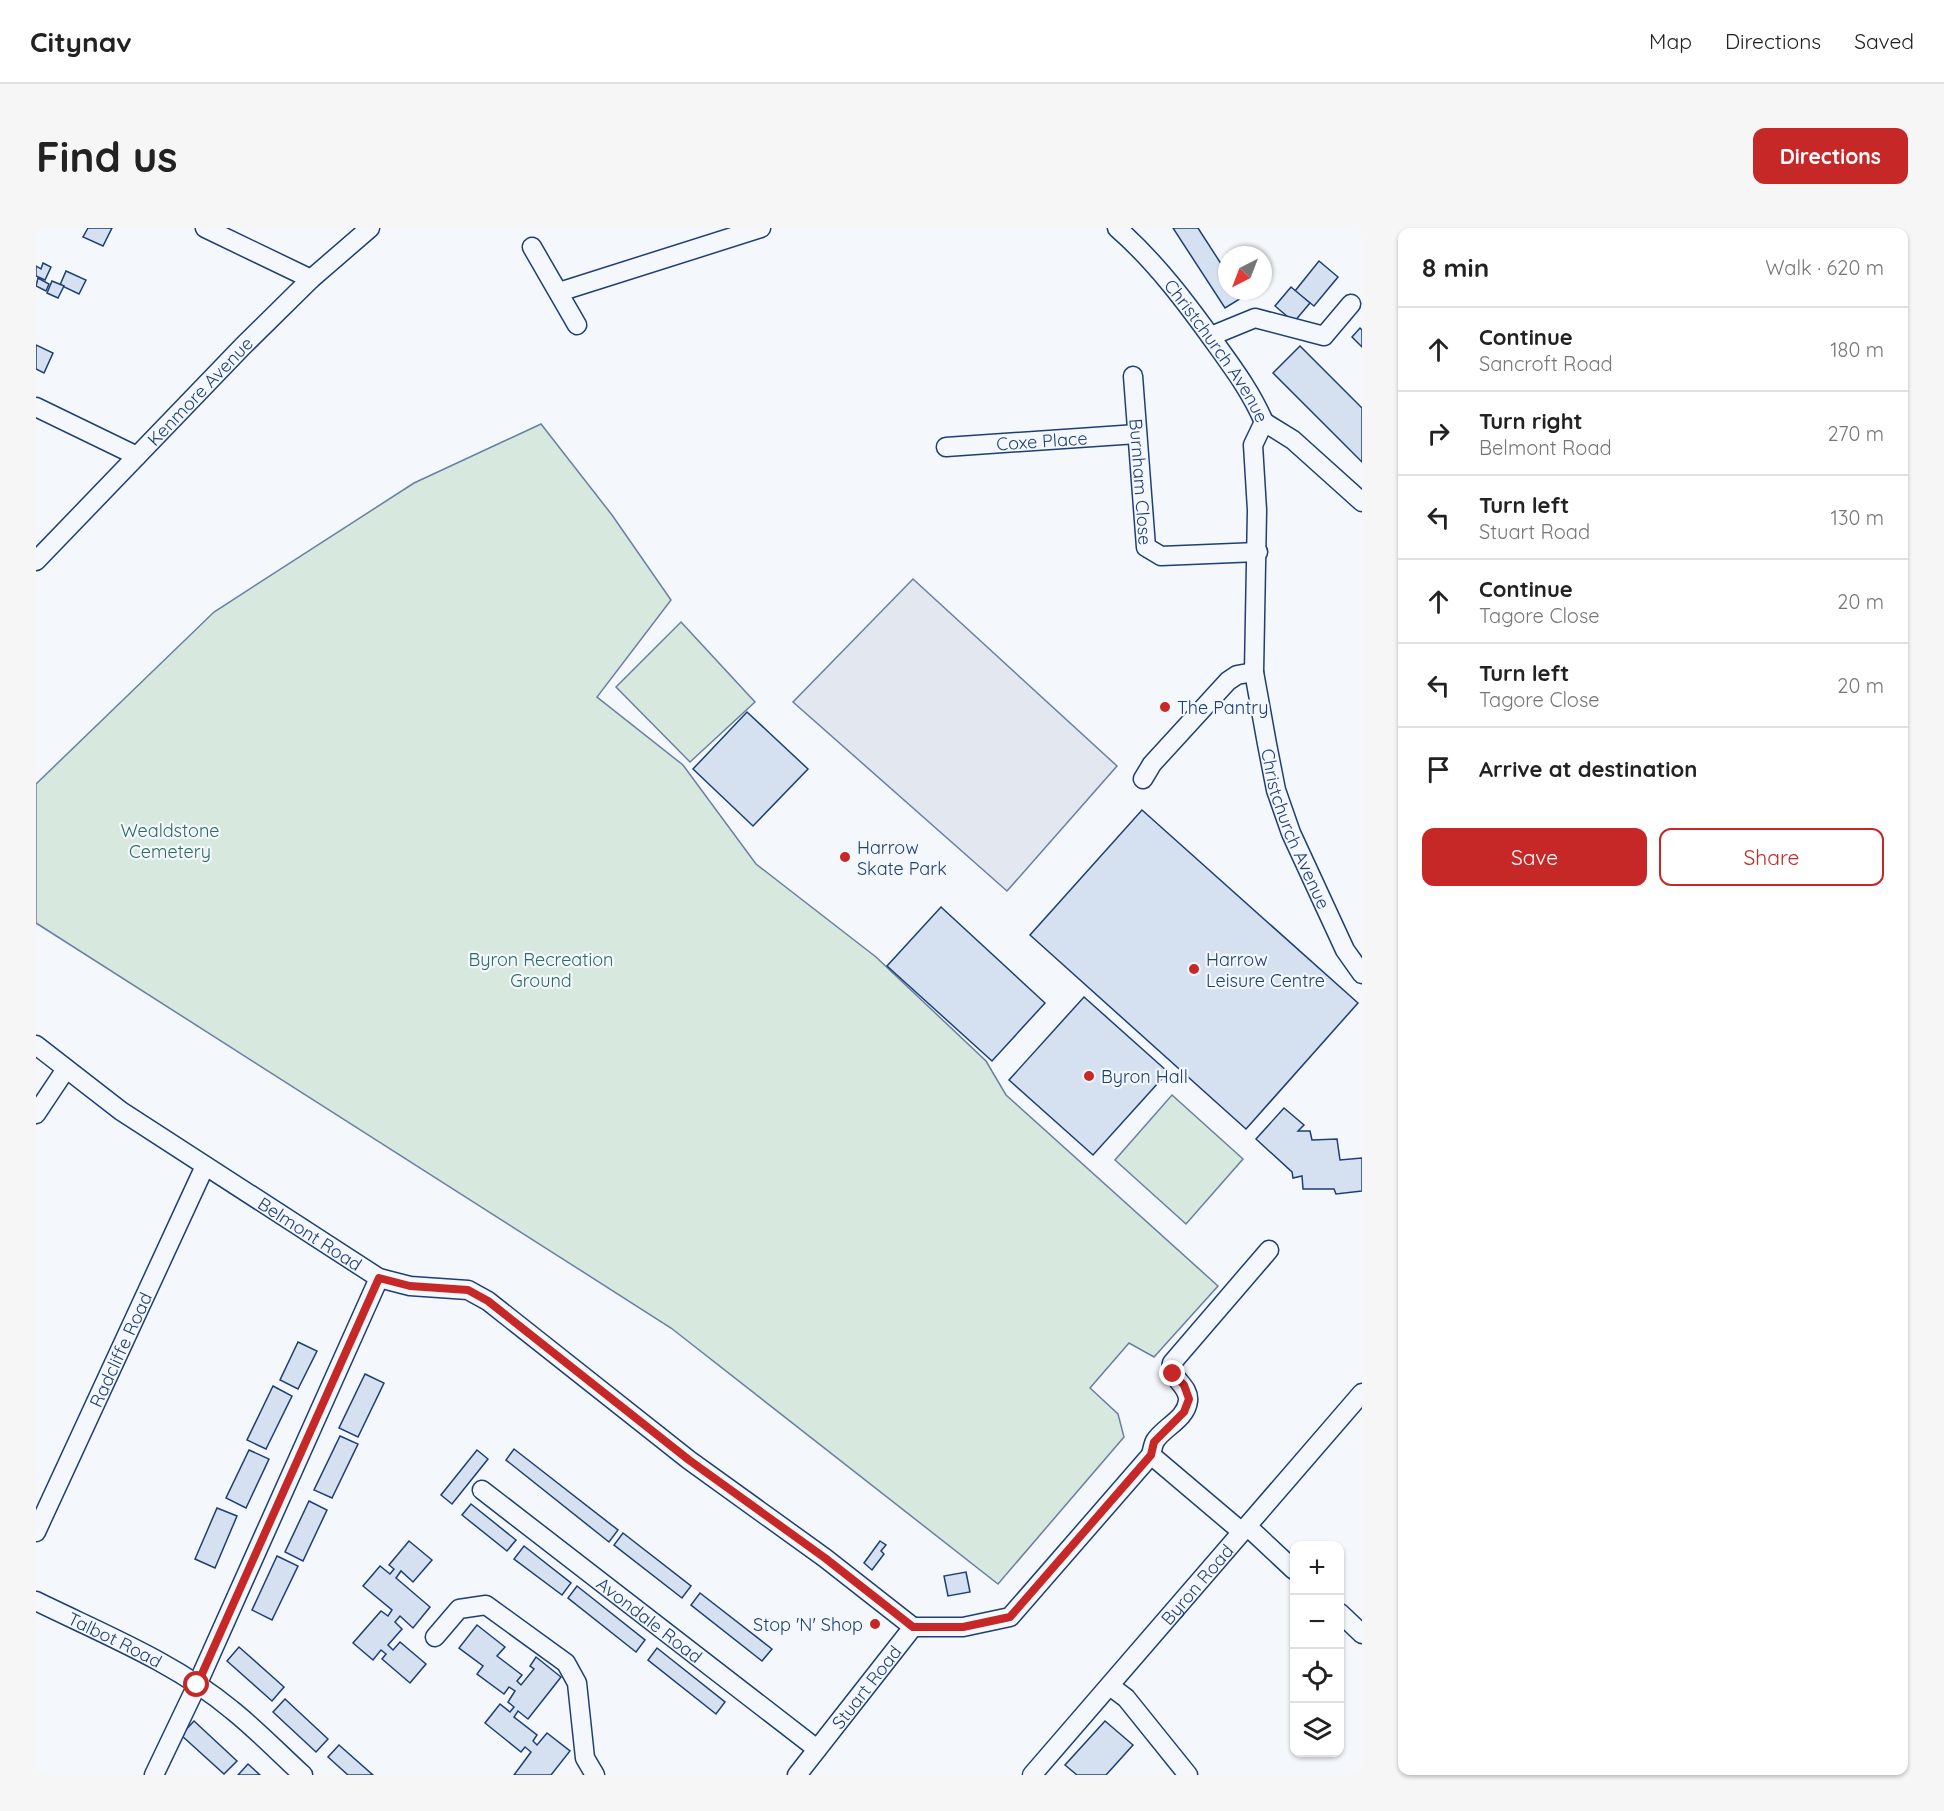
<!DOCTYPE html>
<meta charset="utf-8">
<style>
:root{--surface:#fff;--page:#f6f6f6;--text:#222;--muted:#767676;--line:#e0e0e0;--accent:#c62828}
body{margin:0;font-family:Quicksand,sans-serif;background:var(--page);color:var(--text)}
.controls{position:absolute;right:18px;bottom:18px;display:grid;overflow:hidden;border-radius:12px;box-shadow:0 2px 4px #0004}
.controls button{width:54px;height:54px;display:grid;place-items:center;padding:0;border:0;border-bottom:2px solid var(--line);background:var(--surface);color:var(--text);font:30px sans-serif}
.compass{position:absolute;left:1182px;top:18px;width:54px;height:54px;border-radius:50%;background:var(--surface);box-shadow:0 2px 4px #0004;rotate:222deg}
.stop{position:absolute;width:18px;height:18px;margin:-14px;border:4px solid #c62828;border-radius:50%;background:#fff}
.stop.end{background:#c62828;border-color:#fff;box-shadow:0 2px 6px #0008}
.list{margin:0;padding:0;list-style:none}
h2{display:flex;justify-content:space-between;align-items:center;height:78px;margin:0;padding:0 24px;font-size:26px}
h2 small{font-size:20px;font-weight:400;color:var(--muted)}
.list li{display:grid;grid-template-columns:39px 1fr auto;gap:18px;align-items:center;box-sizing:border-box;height:84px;padding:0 24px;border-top:2px solid var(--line)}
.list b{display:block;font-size:22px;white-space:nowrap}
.list p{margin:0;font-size:20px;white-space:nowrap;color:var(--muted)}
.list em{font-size:20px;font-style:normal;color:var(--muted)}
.actions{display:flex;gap:12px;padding:18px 24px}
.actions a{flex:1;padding:14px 0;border:2px solid var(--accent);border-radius:12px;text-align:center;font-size:21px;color:var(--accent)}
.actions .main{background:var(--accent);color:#fff}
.icon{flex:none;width:33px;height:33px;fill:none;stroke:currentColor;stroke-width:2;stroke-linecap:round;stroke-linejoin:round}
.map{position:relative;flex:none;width:1326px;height:1547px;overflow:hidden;border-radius:12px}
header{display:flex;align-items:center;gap:36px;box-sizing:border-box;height:84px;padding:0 30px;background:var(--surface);border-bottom:2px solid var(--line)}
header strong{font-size:28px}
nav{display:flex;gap:33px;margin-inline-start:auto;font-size:21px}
.intro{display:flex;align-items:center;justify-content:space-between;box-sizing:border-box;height:144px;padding:0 36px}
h1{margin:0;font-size:42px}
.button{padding:15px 27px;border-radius:12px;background:var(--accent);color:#fff;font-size:21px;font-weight:700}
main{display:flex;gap:36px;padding:0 36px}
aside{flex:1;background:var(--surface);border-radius:12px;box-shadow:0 2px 4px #0004}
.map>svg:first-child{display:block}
.green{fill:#d7e8df;stroke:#687fa3;stroke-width:1.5}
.parking{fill:#e3e8f0;stroke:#687fa3;stroke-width:1.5}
.building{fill:#d5e0f0;stroke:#1d3f73;stroke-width:1.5}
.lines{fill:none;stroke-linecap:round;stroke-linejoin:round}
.minor-casing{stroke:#1d3f73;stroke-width:21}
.minor{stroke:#f4f7fb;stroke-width:18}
.route{stroke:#c62828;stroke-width:8}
.poi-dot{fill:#c62828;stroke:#f4f7fb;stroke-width:2}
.labels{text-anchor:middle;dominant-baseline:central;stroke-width:4.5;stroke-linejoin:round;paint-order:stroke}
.street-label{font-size:18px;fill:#1d3f73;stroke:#f4f7fb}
.poi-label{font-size:18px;fill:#1d3f73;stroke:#f4f7fb;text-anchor:start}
.park-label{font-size:18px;fill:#2c6c60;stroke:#f4f7fb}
</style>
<header>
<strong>Citynav</strong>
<nav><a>Map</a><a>Directions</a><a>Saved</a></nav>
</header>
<div class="intro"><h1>Find us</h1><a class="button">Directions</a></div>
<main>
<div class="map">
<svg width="1326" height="1547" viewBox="0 0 1326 1547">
<rect width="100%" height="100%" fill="#f4f7fb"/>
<!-- green -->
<g class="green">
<path d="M505,196L576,287L635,372L561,469L647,537L720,636L840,729L950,833L970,867L1182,1058L1118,1129L1093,1115L1054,1160L1082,1186L1088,1209L962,1356L635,1100L0,695V556L178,384L378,255Z"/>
<path d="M645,394L719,474L654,534L580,459Z"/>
<path d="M1136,867L1207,931L1150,996L1079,932Z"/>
</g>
<!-- parking -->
<path class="parking" d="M877,351L1081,538L971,663L757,474Z"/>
<!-- building -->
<g class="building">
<path d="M52,0H76L67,18L47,9Z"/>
<path d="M1137,0H1162L1191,45V63H1203L1207,69L1189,80Z"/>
<path d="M1283,33L1302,49L1278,78L1259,63Z"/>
<path d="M7,35L15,39L9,52L0,48V38L5,41Z"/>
<path d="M30,43L50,52L43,66L24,57Z"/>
<path d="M2,50L13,56L10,63L0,58Z"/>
<path d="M16,53L28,58L22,70L11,65Z"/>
<path d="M1255,59L1274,75L1258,94L1239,78Z"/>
<path d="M1324,100L1326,102V119L1316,109Z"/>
<path d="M0,117L17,125L8,145L0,141Z"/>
<path d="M1264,118L1326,180V234L1237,145Z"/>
<path d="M711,484L772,541L717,598L657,541Z"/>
<path d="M1106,582L1322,775L1210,901L994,707Z"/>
<path d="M905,679L1009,775L956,833L851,738Z"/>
<path d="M1048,769L1132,844L1057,927L973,852Z"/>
<path d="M1248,880L1268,897L1262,903H1274L1276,912L1301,911L1304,932L1326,930V963L1300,966L1298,961H1267L1266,948L1257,950L1256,944L1220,911Z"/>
<path d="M262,1114L281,1123L262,1161L244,1152Z"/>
<path d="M329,1146L348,1155L322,1209L303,1200Z"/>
<path d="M237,1158L256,1168L230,1221L211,1212Z"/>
<path d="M304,1208L322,1216L296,1270L278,1262Z"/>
<path d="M478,1221L582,1302L573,1314L470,1232Z"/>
<path d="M213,1222L233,1231L210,1280L190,1270Z"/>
<path d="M441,1222L452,1231L416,1276L405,1267Z"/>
<path d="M273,1273L291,1282L267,1333L249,1324Z"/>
<path d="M435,1276L480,1312L471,1323L426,1287Z"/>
<path d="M181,1280L201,1288L179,1340L159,1331Z"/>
<path d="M587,1305L655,1358L646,1370L578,1317Z"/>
<path d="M373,1313L396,1332L377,1354L365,1343L360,1350L394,1379L377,1400L364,1388L359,1394L366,1401L352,1417L357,1422L364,1414L390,1436L374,1455L346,1431L350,1426L345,1422L337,1432L317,1415L345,1383L352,1388L356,1382L327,1358L344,1338L354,1346L358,1341L353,1337Z"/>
<path d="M844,1313L850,1317L845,1323L848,1326L836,1342L828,1335Z"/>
<path d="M488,1318L535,1355L526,1367L478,1331Z"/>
<path d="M241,1328L262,1338L236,1392L216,1382Z"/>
<path d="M930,1344L934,1364L912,1368L908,1348Z"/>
<path d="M541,1358L609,1412L600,1424L532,1370Z"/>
<path d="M664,1365L736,1421L726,1433L655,1377Z"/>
<path d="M441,1397L469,1419L461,1428L486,1447L481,1453L485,1457L498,1441L494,1438L500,1429L525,1449L492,1491L482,1483L478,1489L501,1507L497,1513L501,1517L511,1505L534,1523L515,1547H478L495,1524L489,1519L485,1524L449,1495L464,1476L474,1484L478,1479L472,1474L479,1463L473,1459L468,1466L441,1446L447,1438L423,1420Z"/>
<path d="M203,1419L248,1459L236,1473L191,1433Z"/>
<path d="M621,1420L689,1474L680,1486L612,1432Z"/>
<path d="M249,1471L292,1511L280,1524L237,1484Z"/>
<path d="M158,1493L201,1533L188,1546L145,1507Z"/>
<path d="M1069,1493L1097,1517L1070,1547H1041L1029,1537Z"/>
<path d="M303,1517L337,1547H312L292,1529Z"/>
<path d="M212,1536L224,1547H202Z"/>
</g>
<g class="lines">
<defs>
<g id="minor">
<path d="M169,0L275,51"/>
<path id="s1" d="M1081,0C1120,34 1152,77 1182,119C1200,144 1216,166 1228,194L1217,217L1221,282L1218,444L1231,516L1240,562L1255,605L1309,722L1326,746"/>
<path d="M496,19L541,97"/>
<path d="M523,64L725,0"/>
<path d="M1175,108L1219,90L1288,108L1315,76"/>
<path id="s2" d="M1097,148L1110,319L1125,328L1222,324"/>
<path d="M0,179L101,228"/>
<path d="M1228,194L1257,212L1326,274"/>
<path id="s3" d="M910,219L1101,206"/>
<path id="s4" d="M0,333L207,118L275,51L334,0"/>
<path d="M1107,551L1116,536L1192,453L1201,447L1218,444"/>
<path id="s5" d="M0,817L85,883L343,1050L374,1058L432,1062L452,1073L653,1232L789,1330L877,1399"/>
<path d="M0,886L30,841"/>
<path d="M1115,1227L1206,1304"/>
<path id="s6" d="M446,1262L781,1521"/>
<path d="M1211,1298L1258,1342"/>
<path id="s7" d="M0,1304L169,938"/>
<path id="s8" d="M0,1373C65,1405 140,1435 196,1482C221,1502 243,1525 267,1547"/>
<path d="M1304,1385L1326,1406"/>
<path d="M877,1399H927L974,1389L1115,1227C1116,1223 1117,1217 1119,1213C1128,1199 1150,1191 1152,1173C1154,1157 1132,1150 1136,1135L1233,1022"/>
<path d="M399,1409L423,1381L450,1377L530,1435L541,1455L549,1530L559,1547"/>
<path d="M1074,1458L1090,1470L1152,1547"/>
<path d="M118,1547L161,1457L343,1050"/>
<path id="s9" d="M761,1547L877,1399"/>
<path id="s10" d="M996,1547L1326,1165"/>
</g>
</defs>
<!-- minor casing -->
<use href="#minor" class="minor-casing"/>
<!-- minor -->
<use href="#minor" class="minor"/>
</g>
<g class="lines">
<!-- route -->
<path class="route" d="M161,1457L343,1050L374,1058L432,1062L452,1073L653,1232L789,1330L877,1399H927L974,1389L1115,1227L1118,1214L1148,1184L1153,1171L1148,1157L1137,1146"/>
</g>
<!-- markers -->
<g class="poi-dot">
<circle cx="1129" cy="479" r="6"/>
<circle cx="809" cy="629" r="6"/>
<circle cx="1158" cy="741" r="6"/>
<circle cx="1053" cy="848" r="6"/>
<circle cx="839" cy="1396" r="6"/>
</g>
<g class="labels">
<!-- street labels -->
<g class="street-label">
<text stroke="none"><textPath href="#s1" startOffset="159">Christchurch Avenue</textPath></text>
<text stroke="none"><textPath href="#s4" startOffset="236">Kenmore Avenue</textPath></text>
<text stroke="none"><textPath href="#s3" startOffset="96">Coxe Place</textPath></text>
<text stroke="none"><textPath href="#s2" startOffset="106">Burnham Close</textPath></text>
<text stroke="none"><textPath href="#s1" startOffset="660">Christchurch Avenue</textPath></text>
<text stroke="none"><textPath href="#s5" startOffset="333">Belmont Road</textPath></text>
<text stroke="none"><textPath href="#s7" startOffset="201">Radcliffe Road</textPath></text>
<text stroke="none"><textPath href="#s10" startOffset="252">Byron Road</textPath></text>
<text stroke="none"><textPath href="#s6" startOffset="212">Avondale Road</textPath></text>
<text stroke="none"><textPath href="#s8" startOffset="88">Talbot Road</textPath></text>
<text stroke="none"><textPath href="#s9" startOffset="112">Stuart Road</textPath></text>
</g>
<!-- poi labels -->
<g class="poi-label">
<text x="1141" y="479">The Pantry</text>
<text x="821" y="619">Harrow<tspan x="821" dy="21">Skate Park</tspan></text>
<text x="1170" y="731">Harrow<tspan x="1170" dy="21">Leisure Centre</tspan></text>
<text x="1065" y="848">Byron Hall</text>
<text x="827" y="1396" text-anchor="end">Stop 'N' Shop</text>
</g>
<!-- park labels -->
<g class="park-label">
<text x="134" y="602">Wealdstone<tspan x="134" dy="21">Cemetery</tspan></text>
<text x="505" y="731">Byron Recreation<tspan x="505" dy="21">Ground</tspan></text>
</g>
</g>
</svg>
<div class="controls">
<button>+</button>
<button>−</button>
<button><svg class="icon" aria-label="locate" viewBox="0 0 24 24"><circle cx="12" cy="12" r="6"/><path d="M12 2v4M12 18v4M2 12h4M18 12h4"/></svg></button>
<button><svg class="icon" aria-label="layers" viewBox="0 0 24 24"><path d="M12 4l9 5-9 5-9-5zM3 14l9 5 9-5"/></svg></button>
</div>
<svg class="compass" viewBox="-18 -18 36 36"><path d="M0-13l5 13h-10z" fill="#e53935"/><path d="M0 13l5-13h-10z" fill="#767676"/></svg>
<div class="stop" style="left:161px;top:1457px"></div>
<div class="stop end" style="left:1137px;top:1146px"></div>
</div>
<aside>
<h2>8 min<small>Walk · 620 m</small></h2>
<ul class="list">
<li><svg class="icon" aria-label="ahead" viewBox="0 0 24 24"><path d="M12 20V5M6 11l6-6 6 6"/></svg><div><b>Continue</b><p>Sancroft Road</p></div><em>180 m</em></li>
<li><svg class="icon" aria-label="right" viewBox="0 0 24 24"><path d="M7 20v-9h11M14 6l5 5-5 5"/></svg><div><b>Turn right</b><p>Belmont Road</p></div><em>270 m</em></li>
<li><svg class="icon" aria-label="left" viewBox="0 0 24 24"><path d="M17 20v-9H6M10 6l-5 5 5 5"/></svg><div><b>Turn left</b><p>Stuart Road</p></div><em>130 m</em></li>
<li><svg class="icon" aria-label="ahead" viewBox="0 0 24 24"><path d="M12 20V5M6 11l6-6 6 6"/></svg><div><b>Continue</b><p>Tagore Close</p></div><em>20 m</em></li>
<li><svg class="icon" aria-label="left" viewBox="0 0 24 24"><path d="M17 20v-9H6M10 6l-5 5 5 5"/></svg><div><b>Turn left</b><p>Tagore Close</p></div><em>20 m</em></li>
<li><svg class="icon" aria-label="arrive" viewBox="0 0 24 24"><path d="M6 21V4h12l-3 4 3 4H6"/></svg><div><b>Arrive at destination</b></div></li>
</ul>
<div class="actions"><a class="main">Save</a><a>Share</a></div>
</aside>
</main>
